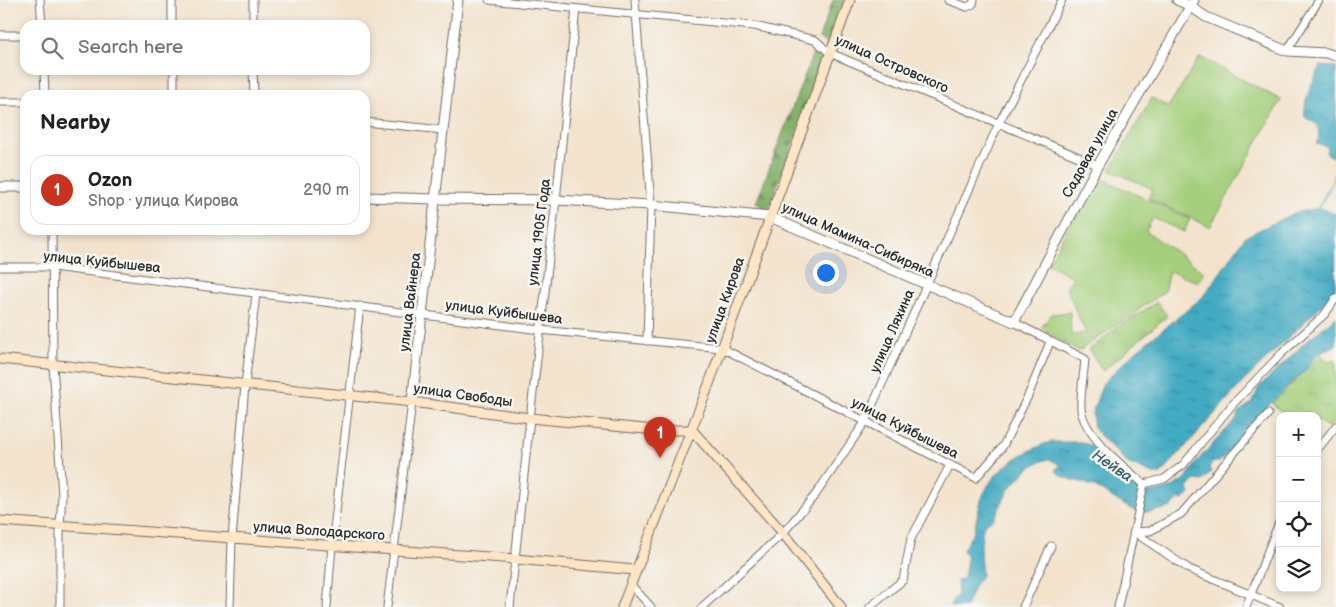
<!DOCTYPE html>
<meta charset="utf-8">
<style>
:root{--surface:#fff;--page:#f2f2f2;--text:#222;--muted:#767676;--line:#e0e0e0;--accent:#c8321e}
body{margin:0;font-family:"Balsamiq Sans",sans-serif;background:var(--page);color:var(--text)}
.controls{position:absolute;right:15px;bottom:15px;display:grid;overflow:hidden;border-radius:10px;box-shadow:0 2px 8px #0003}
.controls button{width:45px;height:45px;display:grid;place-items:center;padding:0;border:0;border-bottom:1px solid var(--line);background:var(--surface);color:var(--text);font:25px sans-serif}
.you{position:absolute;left:825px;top:272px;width:18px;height:18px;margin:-12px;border:4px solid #fff;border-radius:50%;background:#1a73e8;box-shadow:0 0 0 8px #1a73e833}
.badge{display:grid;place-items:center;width:32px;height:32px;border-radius:50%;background:var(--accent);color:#fff;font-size:16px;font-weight:700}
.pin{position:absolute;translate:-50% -41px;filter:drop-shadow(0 1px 2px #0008)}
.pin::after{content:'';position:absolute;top:26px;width:18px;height:15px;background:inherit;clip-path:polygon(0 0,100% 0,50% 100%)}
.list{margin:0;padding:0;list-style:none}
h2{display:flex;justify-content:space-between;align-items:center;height:65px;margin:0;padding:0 20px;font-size:21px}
h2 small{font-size:16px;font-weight:400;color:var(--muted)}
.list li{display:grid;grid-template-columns:32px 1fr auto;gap:15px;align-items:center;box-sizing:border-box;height:70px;margin:0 10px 10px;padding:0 10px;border:1px solid var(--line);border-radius:15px}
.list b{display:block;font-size:19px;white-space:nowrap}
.list p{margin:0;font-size:16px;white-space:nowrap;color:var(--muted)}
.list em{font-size:16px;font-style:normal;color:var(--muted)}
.icon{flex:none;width:28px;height:28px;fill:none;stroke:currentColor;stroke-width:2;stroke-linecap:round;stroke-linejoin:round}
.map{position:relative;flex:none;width:1336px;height:607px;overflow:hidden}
.search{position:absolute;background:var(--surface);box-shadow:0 2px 8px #0003;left:20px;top:20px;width:350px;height:55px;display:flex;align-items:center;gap:12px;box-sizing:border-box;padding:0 18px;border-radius:15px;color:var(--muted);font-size:19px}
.panel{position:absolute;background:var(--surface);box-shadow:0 2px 8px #0003;left:20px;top:90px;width:350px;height:145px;border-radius:15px}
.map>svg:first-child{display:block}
.grass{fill:url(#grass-tufts);stroke:#687d53}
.forest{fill:url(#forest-firs);stroke:#576e4b}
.park{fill:#a4cf7b;stroke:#687d53}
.water{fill:url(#water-ripples);stroke:#366a76}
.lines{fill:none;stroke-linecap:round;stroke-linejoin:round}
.stream{stroke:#42aac2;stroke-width:2}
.minor-casing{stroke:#716b64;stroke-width:9}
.tertiary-casing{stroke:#716b64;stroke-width:11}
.secondary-casing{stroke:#716b64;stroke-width:11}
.minor{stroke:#fff;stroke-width:7}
.tertiary{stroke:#fff;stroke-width:9}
.secondary{stroke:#fde5c5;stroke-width:9}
.labels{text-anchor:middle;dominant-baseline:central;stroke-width:5;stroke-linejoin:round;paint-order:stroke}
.street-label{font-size:14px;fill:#2b2b2b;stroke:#f6f6f2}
.water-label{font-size:15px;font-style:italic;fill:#345e67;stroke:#f6f6f2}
</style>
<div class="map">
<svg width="1336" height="607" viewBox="0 0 1336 607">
<defs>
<pattern id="grass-tufts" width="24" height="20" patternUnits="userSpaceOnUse" patternTransform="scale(1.25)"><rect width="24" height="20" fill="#a4cf7b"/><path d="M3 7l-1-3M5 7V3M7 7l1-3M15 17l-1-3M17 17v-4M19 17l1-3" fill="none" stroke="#8db26a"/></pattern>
<pattern id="forest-firs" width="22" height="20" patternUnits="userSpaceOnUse" patternTransform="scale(1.25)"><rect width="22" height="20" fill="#83b26b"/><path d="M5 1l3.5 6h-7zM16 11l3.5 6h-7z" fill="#6b9158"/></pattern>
<pattern id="water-ripples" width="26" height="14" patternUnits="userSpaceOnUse" patternTransform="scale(1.25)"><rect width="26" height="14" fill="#42aac2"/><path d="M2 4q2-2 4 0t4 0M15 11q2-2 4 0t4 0" fill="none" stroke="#378b9e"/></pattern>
</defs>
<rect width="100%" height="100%" fill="#f6f6f2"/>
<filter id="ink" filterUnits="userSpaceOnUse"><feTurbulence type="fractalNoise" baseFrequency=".02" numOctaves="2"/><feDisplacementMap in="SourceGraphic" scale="10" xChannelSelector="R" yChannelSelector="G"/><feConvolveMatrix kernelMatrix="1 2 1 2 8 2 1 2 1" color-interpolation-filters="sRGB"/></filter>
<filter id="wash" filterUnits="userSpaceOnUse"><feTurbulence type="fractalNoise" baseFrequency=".0096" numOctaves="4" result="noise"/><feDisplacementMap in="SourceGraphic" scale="20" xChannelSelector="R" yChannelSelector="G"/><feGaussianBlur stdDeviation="1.12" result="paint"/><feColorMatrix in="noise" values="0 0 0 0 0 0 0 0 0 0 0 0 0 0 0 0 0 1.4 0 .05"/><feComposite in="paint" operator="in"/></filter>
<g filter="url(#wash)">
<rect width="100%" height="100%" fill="#f3e3cd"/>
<!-- grass -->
<g class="grass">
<path d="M1157,302L1167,316L1103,371L1089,350L1119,326Z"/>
<path d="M1321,355L1329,362L1336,360V421L1329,428L1317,420V416H1287L1272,404Z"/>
</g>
<!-- forest -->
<g class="forest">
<path d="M833,0H845L829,46L819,38Z"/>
<path d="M815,48L824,57L768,211L756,203Z"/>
</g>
<!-- park -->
<g class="park">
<path d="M1200,57L1281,100L1210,227L1148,198L1153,189L1110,170L1152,98L1168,107Z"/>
<path d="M1096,176L1190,219L1184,232L1153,218L1146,231L1204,272L1198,282L1169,271L1164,292L1079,351L1041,328L1052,314L1070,312L1071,335L1086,333L1066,288L1073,277L1048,264Z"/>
</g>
<!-- water -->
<g class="water">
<path d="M1321,66L1336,67V159L1326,153L1328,146L1316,144L1319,137L1318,125L1305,117C1303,98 1313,82 1321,66Z"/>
<path d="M1319,208L1336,214L1335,292L1242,383L1161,474H1153L1127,463L1094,429L1092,413L1103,383L1135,352L1203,297L1245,237L1294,213Z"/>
<path d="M1336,317V345L1317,355L1305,370L1267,407L1255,423L1248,424L1245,428L1248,431L1219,462H1214L1209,467L1212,472L1202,481L1195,480L1188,488L1190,494L1183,500L1178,499L1172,507L1151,512H1140L1145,491L1152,493L1171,488L1186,478L1199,459L1237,418L1238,412L1252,403L1259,387L1280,367L1304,343Z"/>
<path d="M1050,442H1081L1093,446C1101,460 1104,472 1122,474L1130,484L1135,488L1141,487L1135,511C1118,503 1105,490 1087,484C1075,480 1063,479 1055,470L1061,465L1049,459L1039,462L1029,468L1009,489L994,519L986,523L983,527L980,555L982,575L975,585L966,607H950L952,601L958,594L957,581L964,578L967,558L963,550C966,544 971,538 973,532C977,521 978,509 982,498C993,469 1022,452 1050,442Z"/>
</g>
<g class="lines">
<!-- stream -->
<path class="stream" d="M1319,208L1336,174"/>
</g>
</g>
<g filter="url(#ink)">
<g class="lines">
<defs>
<g id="minor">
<path d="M40,0L42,25"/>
<path d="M172,0V25"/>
<path d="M253,0V25"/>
<path d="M489,0L754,26L815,40L830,53L1098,165"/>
<path d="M635,0L651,205L647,341"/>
<path d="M948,0L967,7L973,4L974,0"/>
<path d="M0,35H25"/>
<path d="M1287,51L1319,0"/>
<path d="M44,70L45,95"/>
<path d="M174,70V95"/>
<path d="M253,70L254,95"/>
<path d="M0,102H25"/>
<path d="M365,122L443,130"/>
<path d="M52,230L53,365L62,495L60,527V607"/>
<path d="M0,267H53L540,330L722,348L976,478L1003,446L1028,396L1050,342"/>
<path d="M1014,322L1085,359C1084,374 1080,393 1081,409C1084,436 1124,467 1144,484"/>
<path d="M1317,450L1336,426"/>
<path d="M1144,484L1164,479L1183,465L1232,405L1281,354L1325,314L1336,298"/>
<path d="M1134,532L1150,531L1181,514L1268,414"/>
<path d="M1134,532L1189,569L1280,607"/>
<path d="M631,585L651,607"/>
<path d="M230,607L232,539L245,385L256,294"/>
<path d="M327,607L332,546L360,306"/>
<path d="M387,607L412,402"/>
<path d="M510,607L530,418L556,200L576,9"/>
<path d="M702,607L783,533L816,494L865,422L999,123L1062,0"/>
<path d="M870,607L903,580L911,539L950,465"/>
<path d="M1023,607L1051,546"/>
<path d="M1118,607L1144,484"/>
<path d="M1246,607L1280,520"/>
</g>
<g id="tertiary">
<path d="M1177,0L1190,6L1206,17L1287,51L1326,53L1336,56"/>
<path d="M0,187H25"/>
<path d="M365,197L436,199L556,200L651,205L770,217L1014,322L1098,165L1194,0"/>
<path d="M412,402L458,0"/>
</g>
<g id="secondary">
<path d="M0,359L412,402L530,418L655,430H692L783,533L841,607"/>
<path d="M0,521L516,559L635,570"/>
<path d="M622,607L706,392L850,0"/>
</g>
</defs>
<!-- minor casing -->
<use href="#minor" class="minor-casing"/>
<!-- tertiary casing -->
<use href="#tertiary" class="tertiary-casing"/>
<!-- secondary casing -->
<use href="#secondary" class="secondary-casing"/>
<!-- minor -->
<use href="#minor" class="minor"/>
<!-- tertiary -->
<use href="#tertiary" class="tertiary"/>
<!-- secondary -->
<use href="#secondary" class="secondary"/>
</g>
</g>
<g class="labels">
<!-- street labels -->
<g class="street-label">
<text transform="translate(892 64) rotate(24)">улица Островского</text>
<text transform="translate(1090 153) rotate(-61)">Садовая улица</text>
<text transform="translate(539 232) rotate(-83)">улица 1905 Года</text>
<text transform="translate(858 240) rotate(24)">улица Мамина-Сибиряка</text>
<text transform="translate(102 262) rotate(6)">улица Куйбышева</text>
<text transform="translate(725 300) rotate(-70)">улица Кирова</text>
<text transform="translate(410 302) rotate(-83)">улица Вайнера</text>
<text transform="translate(504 312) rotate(7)">улица Куйбышева</text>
<text transform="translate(892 331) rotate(-66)">улица Ляхина</text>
<text transform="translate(463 395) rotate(8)">улица Свободы</text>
<text transform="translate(905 428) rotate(27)">улица Куйбышева</text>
<text transform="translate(319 531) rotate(4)">улица Володарского</text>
</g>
<!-- water labels -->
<g class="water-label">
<text transform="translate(1112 466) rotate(34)">Нейва</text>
</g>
</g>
</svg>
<div class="controls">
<button>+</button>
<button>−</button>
<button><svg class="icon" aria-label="locate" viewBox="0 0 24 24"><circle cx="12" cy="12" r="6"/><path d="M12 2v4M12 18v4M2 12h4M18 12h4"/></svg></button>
<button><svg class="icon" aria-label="layers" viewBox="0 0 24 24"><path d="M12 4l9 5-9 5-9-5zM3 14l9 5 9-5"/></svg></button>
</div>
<div class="you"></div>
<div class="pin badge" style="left:660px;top:458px">1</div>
<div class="search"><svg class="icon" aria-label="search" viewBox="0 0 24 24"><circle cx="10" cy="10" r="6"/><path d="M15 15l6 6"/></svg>Search here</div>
<section class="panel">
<h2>Nearby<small></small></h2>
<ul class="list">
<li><span class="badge">1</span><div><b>Ozon</b><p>Shop · улица Кирова</p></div><em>290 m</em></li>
</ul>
</section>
</div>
